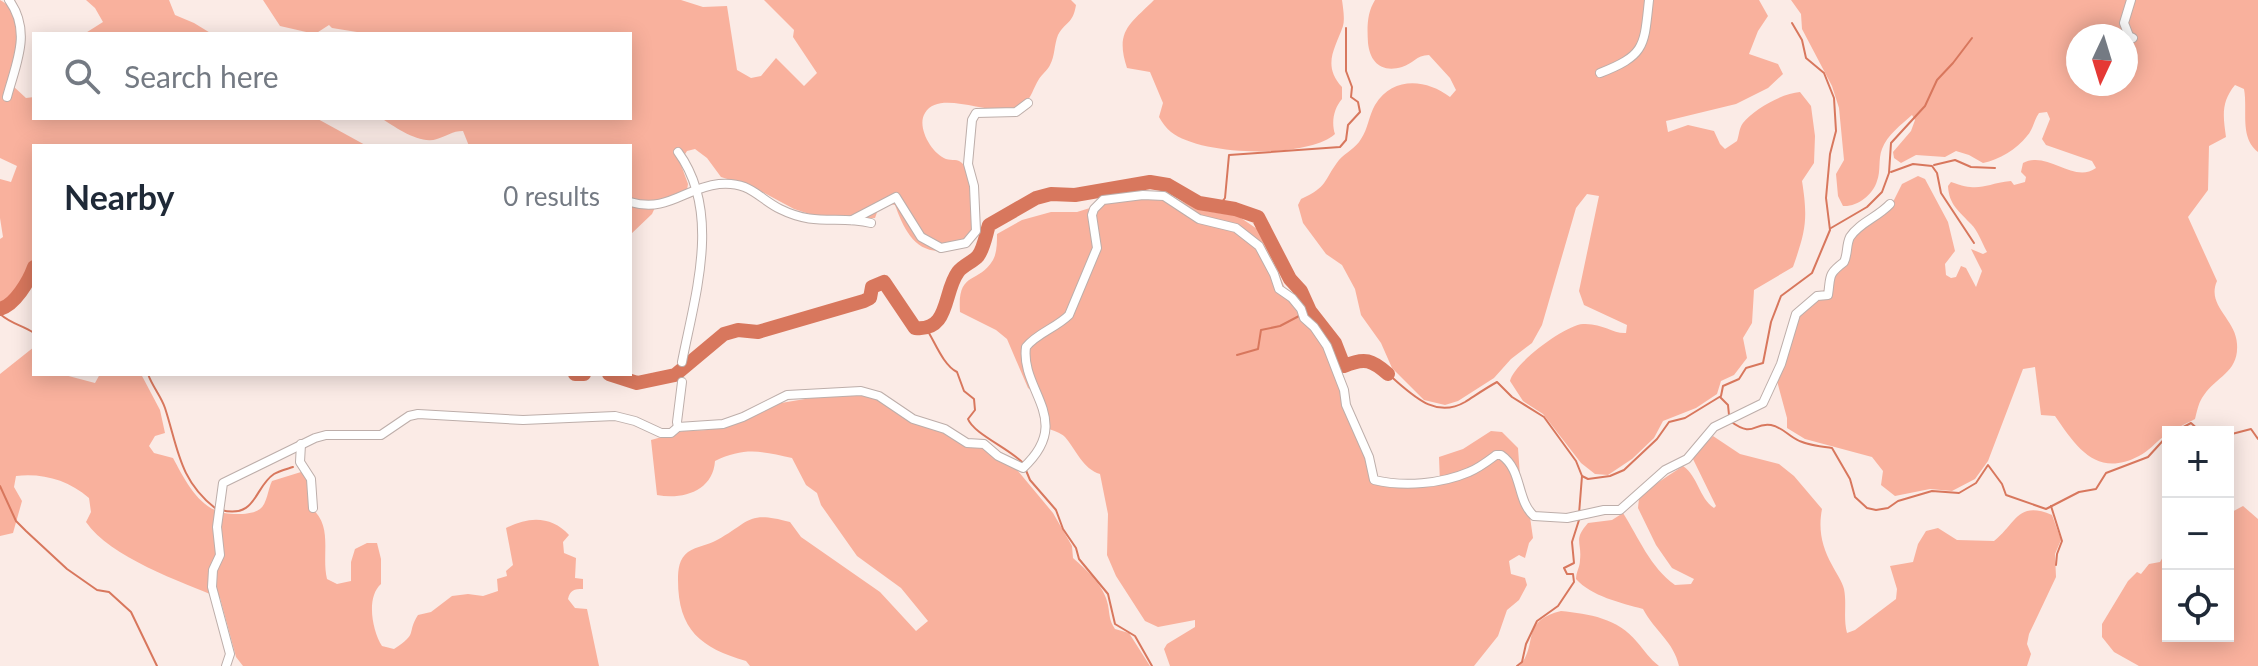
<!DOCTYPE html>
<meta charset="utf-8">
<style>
:root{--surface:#fff;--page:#f6f6f7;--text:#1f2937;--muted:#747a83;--line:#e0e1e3}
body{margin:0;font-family:Lato,sans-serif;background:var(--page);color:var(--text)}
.controls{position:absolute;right:24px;bottom:24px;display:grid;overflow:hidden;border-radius:0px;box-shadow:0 4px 20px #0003}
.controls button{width:72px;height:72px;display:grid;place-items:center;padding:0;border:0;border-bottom:2px solid var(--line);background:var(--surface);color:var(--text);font:40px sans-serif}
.compass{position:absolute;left:2066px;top:24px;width:72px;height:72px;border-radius:50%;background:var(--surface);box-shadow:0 4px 20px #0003;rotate:184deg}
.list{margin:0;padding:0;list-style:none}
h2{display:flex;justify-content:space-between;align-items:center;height:104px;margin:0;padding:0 32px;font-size:34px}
h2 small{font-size:26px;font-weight:400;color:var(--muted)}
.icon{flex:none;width:44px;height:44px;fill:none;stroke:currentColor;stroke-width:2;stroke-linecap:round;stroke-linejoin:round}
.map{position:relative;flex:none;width:2258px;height:666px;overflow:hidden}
.search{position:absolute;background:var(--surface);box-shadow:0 4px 20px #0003;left:32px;top:32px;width:600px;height:88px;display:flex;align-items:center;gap:20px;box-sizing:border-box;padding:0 28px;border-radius:0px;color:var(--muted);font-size:30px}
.panel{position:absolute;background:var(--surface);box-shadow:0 4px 20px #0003;left:32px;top:144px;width:600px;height:232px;border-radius:0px}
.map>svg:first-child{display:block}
.green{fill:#f9b19d;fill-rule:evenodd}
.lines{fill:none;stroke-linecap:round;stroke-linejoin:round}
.stream{stroke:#d8775d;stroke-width:2}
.river{stroke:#d8775d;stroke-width:14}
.street-casing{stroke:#bdaeaa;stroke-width:10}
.street{stroke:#fff;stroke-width:8}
</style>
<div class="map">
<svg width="2258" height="666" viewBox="0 0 2258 666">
<rect width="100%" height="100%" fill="#fbebe6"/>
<!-- green -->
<g class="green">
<path d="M0,0C29,16 16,59 13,86L26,98L34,97V118H316L367,146H34V260L27,277L0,308V239L3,237L0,218V179L11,182L17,166L0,158Z"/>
<path d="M86,0H169L175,15L194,23L212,34H84L103,22L95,8Z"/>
<path d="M263,0H681L703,7L727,6L737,70L751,78L761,76L776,58L804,86L817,73L793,37L794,30L764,0H1071L1076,5C1073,24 1065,22 1058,35C1054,45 1055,56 1050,65C1048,70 1042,74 1039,79C1033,88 1032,98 1023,105C1000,123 941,86 925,113C916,127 932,154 946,159C952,161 958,158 963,164C969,173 976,220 973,230C970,238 958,247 950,249C917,258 904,230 895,205L890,204L879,207L875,218H822L794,209L753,187L721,177L707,158L695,149L687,151L680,162L688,184L687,190L658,201L652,214L630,235V146H469L463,131C452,131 447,136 437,139C420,145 395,127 381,118H630V34H359L357,32L332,28L329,25L315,34L280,26Z"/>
<path d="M1154,0H1342C1343,8 1345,19 1343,26C1335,49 1322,65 1342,87V99C1334,108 1331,122 1335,134C1307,159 1201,156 1171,132C1166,128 1162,122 1159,117L1163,103L1150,72L1127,68C1115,31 1129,25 1154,0Z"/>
<path d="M1375,0H1759L1768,16L1758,31L1749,54L1778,64L1783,74L1768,88L1736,104L1666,121L1668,132L1688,125L1714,131L1720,144L1725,149L1737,141C1739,136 1739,128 1743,123C1754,109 1783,93 1800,92L1811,106L1815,136L1814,163L1802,181C1808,219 1806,230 1793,267L1754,290L1752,323L1743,338L1747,358L1734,375L1721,381L1717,394L1696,408L1663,421L1654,438L1632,459L1608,475L1595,474L1581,463L1543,414L1523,401L1510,381C1513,364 1565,325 1583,324C1603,323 1613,334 1626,333L1627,325L1584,305L1579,291L1599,196L1587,194L1576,208L1542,325L1532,343L1511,359L1494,378L1458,401L1445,405L1424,400L1392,368L1381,343L1361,315L1355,289L1342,265L1326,254L1303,223L1298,205L1301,199C1328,187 1323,181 1339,160C1345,153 1356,148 1361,139C1368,129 1369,115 1375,105C1393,76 1426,79 1450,97L1456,90L1450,78L1429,55C1416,55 1413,64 1402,67C1381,73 1370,62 1368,43C1367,27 1367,13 1375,0Z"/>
<path d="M1791,0H2258V152C2239,137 2248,110 2244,89L2235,85C2221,102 2223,116 2226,137L2209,146L2208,190L2188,217L2217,281C2206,306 2236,319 2237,344C2239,372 2217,376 2204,395C2199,401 2197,411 2195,419C2184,425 2171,430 2163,437C2155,443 2149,451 2139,456C2097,478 2077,448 2055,416L2041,415L2035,367L2023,369L1988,461L1975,479L1952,491L1930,489L1895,496L1881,485L1883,471L1872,457L1805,439L1787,428V418L1777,381L1800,314L1831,283L1854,236L1889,210L1902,184L1918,176L1925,179L1948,222L1955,251L1945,264L1946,275L1951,278L1956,277L1961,266L1966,268L1976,287L1982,271L1971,249L1983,254L1987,252C1982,243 1978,231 1971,224C1959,211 1949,205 1948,186L1951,182C1981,193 1983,184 2011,181L2014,185L2025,182L2026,177L2021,172L2023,163C2048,150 2073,184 2096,168L2092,161L2046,145L2042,139L2050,119L2047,112L2039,113C2034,120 2033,130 2027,136C2017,149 1999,160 1983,163L1969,155L1956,151L1945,157L1916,155L1901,163L1894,158L1893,152L1911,131L1915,120L1912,115C1902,124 1887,135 1882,149C1878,159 1881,171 1877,181C1873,195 1857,207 1843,206L1838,196L1836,174L1844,160L1839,108L1832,86L1802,29L1801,14ZM2078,36H2126V84H2078Z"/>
<path d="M1161,193L1206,211L1238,216L1263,233L1291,304L1322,343L1337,376L1346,415L1367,461L1371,479L1440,483L1439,457L1463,449L1491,431L1502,432L1518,448L1521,490L1530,517L1533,538L1529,543L1525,558L1519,555L1509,561L1511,574L1525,578L1527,585L1519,600L1507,610L1498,636L1474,666H1170L1164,649L1167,644L1195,627V620L1158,627L1145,621L1116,576L1107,555L1108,514L1100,474C1083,469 1076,450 1065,437C1060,432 1053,431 1047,428L1043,399L1028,388L1007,339L996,330L960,312C957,270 978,285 993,260C997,253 997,243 997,234L1022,220L1051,212H1077L1106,203Z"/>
<path d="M34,347V374H61L95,383L100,374H141L160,410L165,433L155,436L149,446L154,453L173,458C187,484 202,515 235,514C243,514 253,514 260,509C267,504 268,489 272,481L301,472C313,479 310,494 310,507C334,525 321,554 327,579L337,584L351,581V562L355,549L367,543H377L381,559V584C366,597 372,630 382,646L394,649C419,633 406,634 418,615L431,612L452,596L468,594L483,596L498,591L497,579L507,576L506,571L513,565L506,528C529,516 552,516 569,535L563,542L564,553L576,558L575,578L583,579V589C574,589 570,590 568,599L575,608L587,609L599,666H243L236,657L220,598C181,582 110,557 86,522L91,512L89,498C68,480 43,473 16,476L14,487L22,501L13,533L0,536V374Z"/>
<path d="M841,393L876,398L982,448L1018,471L1053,513L1072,546L1073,558C1086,569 1105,587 1108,605C1110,616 1109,620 1115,629L1129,633L1150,666H750L746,661C701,648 678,630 678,580C678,569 679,559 688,552C697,546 708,545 717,540C750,522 747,510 790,522L801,537L880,592L916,631L928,621L901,588L857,556L821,505L817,493L806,485L792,458C762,451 744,447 715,461C713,491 683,500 657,495L651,440L683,431L707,430L733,424L781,403Z"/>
<path d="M1713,436L1740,454L1779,464L1794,476L1822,509C1818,530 1822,547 1832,565C1836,573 1842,581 1844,589C1847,604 1843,618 1847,633L1855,630L1896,599L1897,589L1890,566L1913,562L1918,544L1926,531L1938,528L1957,540L1994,541C2016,524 2017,500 2052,515L2061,540L2055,554L2056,577L2029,634L2027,644L2031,654L2027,666H1679C1674,642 1654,630 1643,609C1621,603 1591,596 1576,579C1576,572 1580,567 1580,560C1582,542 1573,540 1588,523L1612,520L1623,513C1639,538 1650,567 1675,585L1691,584L1694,579L1672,568L1656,545L1638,508L1639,498L1645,491L1683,466C1698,476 1699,498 1714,508L1716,506L1692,457Z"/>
<path d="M2243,506L2258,519V666H2139L2114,652L2102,637V624L2128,581L2137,572L2141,574L2149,564L2160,562L2164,555V547L2168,545V636H2228V514Z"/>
<path d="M1561,611C1589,614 1618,618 1637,642C1645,651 1649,658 1659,666H1519C1539,646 1519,621 1561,611Z"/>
</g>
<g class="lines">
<!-- stream -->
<g class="stream">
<path d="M1934,165L1955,160L1971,167L1995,168"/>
<path d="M1891,172L1913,164L1932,166L1937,173L1941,193L1974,243"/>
<path d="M1218,207L1225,198L1229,155L1340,147L1346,140L1348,125L1360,112L1358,102L1351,97L1352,87L1346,71V28"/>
<path d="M1831,228L1867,207L1882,192L1889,173L1891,143L1925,106L1937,80L1953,63L1972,38"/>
<path d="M0,314C11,324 22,325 34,333"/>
<path d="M926,328C935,342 943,365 957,372L964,391L974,399L975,410L968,419C973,433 1008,448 1022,462"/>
<path d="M1237,355L1258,349L1261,330L1280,326L1299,316"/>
<path d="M148,374C152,386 161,396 165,408C178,448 179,480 215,508"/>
<path d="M1388,374C1411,393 1434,420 1465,402C1476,395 1486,388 1497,382L1512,397L1544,417L1576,461L1582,476L1588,479L1610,476L1624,470L1657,439L1669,422L1685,418L1721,396L1723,386L1739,379L1746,368L1763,363L1771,322L1781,296L1812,273L1830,230L1826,198L1830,154L1836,131L1834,98L1824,73L1806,58L1802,40L1792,23"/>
<path d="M1720,397L1728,405L1729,415"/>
<path d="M1730,421C1755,439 1752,422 1771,425C1781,427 1786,433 1794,438C1804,445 1820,446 1832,448L1850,479L1855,497L1867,508L1876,510L1888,508L1898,501L1932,491L1959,493L1976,483L1988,465L2002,484L2006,495L2046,509L2079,492L2096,489L2106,473L2148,457L2168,435"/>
<path d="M2174,432L2191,423L2201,432"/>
<path d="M2228,435L2251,429L2258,439"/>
<path d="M1025,468L1030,480L1056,510L1063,529L1076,548L1079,559L1108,594L1115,624L1135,636L1152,666"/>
<path d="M0,486L16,521L26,531L67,569L97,590L109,592L131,612L157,666"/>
<path d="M2051,506L2062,541L2057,554L2056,565"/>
<path d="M221,510C257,519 254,487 274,474C279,471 287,469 293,467"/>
<path d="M1579,514L1582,476"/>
<path d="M1517,666L1522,662L1526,644L1537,621L1558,606L1574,582L1573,574H1567L1564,568L1574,563L1572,542L1579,520"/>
</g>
<!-- river -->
<g class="river">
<path d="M0,309C15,305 29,281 34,267"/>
<path d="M575,374H584"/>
<path d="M609,374L637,383L675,375L724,334L738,330L758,332L864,301L870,298L872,287L884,282L915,328C950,332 943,292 958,272C963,265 973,262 978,256C984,248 986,234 989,225L1036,198L1051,194L1075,195L1150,182L1168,185L1199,203L1235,209L1258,217L1290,279L1301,291L1310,311L1335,343L1344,366C1365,357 1372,360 1388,374"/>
</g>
<defs>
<g id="street">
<path d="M2131,0L2124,23L2129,36L2133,38"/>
<path d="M1600,73C1646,55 1644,46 1649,0"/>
<path d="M7,97C16,63 32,32 9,0"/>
<path d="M678,152C722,212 695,295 682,362"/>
<path d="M630,202C668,213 684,188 719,184C750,181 758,198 780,209C816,227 837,215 871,223"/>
<path d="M852,220L896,197L921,237L941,248L966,243L976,231L974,186L968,164L972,120L976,113L1016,112L1028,103"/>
<path d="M678,427L677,422L682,382"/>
<path d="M301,444L300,462L311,479L313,508"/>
<path d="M226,666L230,654L212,587L213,570L220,555L217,527L223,483L315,438L326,435H381L409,416L418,414L523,420L615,416L635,421L661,433H671L678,427L723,424L743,417L787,395L861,391L879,396L913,419L945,429L967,443L984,444L998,456L1023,468C1075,420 1020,391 1026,347C1037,333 1056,328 1069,315L1097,248L1092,215L1094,209L1103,200L1143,195L1164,196L1199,219L1236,228L1259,246L1274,274L1279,289L1292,298L1301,309L1304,318L1314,327L1327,346L1344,390L1346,405L1369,457L1374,480C1404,487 1441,484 1469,472C1479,468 1488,461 1496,455H1501C1523,470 1516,500 1534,516L1567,518L1604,510H1620L1665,470L1687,459L1714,427L1763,403L1781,364L1796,314L1817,296L1828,295C1831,276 1827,275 1844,262C1848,254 1846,245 1850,237C1859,223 1878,217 1890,204"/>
</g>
</defs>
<!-- street casing -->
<use href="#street" class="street-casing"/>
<!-- street -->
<use href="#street" class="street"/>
</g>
</svg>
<div class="controls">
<button>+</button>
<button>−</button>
<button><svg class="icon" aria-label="locate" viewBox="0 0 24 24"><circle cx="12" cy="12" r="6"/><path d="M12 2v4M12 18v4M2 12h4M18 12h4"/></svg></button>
</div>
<svg class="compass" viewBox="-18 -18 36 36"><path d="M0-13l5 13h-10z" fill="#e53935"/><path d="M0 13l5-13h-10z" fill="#747a83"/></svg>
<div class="search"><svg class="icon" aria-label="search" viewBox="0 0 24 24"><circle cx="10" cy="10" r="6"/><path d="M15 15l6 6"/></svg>Search here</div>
<section class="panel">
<h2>Nearby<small>0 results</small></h2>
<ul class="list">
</ul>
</section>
</div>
